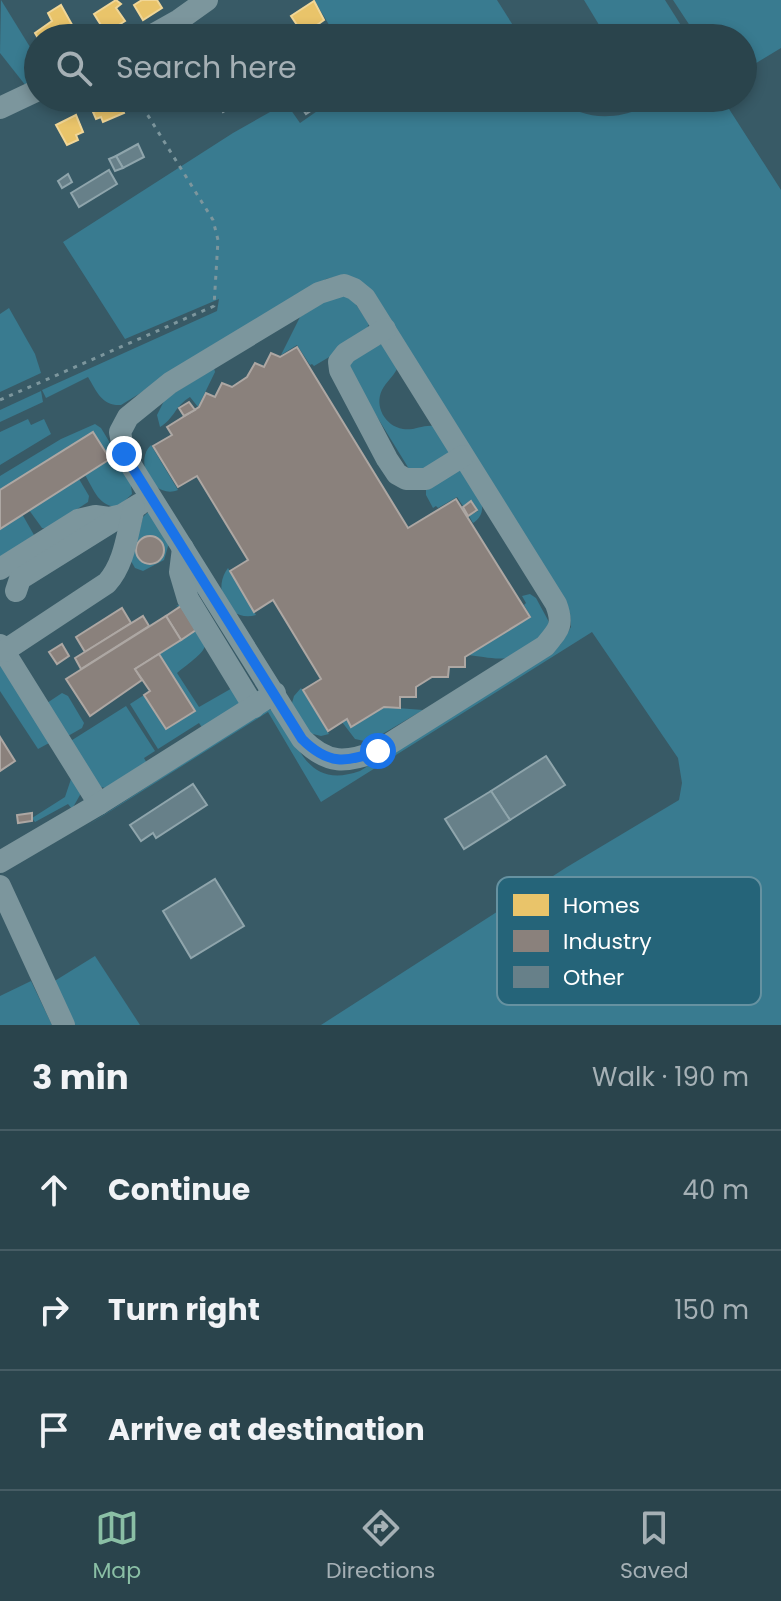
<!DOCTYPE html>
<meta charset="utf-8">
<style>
:root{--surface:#2a444c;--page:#364e56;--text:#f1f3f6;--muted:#a5b0b5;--line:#465c64;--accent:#8abfa5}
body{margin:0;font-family:Poppins,sans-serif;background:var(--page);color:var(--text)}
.stop{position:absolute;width:24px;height:24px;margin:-18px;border:6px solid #1a73e8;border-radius:50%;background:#fff}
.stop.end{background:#1a73e8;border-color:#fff;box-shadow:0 2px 8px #0008}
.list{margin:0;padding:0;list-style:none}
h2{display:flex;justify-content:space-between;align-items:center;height:104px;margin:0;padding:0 32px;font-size:34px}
h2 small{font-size:26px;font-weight:400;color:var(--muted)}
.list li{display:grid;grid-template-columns:52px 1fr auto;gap:24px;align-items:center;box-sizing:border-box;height:120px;padding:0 32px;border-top:2px solid var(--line)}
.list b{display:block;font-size:30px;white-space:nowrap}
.list em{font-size:26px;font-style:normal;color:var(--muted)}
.icon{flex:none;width:44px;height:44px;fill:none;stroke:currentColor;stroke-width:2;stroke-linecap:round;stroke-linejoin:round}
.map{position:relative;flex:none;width:781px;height:1025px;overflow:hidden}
.search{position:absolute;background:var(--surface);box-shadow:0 4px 12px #0003;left:24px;right:24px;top:24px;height:88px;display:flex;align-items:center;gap:20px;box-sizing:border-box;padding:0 28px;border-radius:44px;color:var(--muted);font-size:30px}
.sheet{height:464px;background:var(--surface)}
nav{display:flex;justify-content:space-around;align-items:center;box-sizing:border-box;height:112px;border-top:2px solid var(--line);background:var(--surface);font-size:22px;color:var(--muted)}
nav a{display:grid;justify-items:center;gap:4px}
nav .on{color:var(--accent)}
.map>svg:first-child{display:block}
.green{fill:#397b90}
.homes{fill:#e9c46a;stroke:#f0d697;stroke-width:2}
.industry{fill:#8a817c;stroke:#ada7a3;stroke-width:2}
.building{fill:#678089;stroke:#8fa5ac;stroke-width:2}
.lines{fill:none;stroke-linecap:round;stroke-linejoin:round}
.path{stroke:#7c969d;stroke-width:3;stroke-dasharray:4 6;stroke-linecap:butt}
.minor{stroke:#7c969d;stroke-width:22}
.route{stroke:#1a73e8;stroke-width:10}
.key{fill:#256479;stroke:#6692a1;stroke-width:2}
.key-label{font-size:22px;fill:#fff}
</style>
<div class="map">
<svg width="781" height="1025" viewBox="0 0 781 1025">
<rect width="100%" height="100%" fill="#385a66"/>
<!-- green -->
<g class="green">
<path d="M1,0L38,60V80L26,86L0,53Z"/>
<path d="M314,0H497L521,38H337Z"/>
<path d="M584,0H665L689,38H607Z"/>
<path d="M673,0H781V48L743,71V38H698Z"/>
<path d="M336,98H561C577,120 616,120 639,109L642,98H722L781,190V1025H321L567,867L679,800L682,783L678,758L592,632L321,802L268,712L85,827L267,709C297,713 292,795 360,771L560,645L571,627L570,613L339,276L326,279L121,405C102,406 97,392 88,377L46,398L42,390L217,311L219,299L125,339L63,242L233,133L286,103L300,123Z"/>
<path d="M334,295L351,297L369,324L363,337L314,366L312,364L310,365L297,345L281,355L300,317Z"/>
<path d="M9,308L35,354L41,373L0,392V314Z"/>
<path d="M382,344L397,369C393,377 386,382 382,390C374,406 385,426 403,429C414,431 423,424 435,426L450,452L421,473L409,469L406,464L350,373V363L377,345Z"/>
<path d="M214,368L215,372L198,407L190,397C175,406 174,419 160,427L157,415L165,399Z"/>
<path d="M41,391L43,402L0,422V410Z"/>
<path d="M28,419L31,425L44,419L51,434L0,465V432Z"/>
<path d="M95,424L101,428L130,476L132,494L118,507C99,507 94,490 85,475L110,459L93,432L0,490V476L61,439Z"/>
<path d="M151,445L178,490C154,500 133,462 151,445Z"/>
<path d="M459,468C472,482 495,509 473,523L469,516L478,511L472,501L463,506L457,497L438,508L436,506L433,508L426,495V487Z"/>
<path d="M79,479L89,496L88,502L47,529L42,528L29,510Z"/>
<path d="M147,513H150L169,543L164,560L143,571L135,568L131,561L143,517Z"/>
<path d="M22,514L34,535L0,558V529Z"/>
<path d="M228,568L256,615C229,623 211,590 228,568Z"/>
<path d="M530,594L536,598L549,622C546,636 521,655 507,658C495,660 480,656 468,655L531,617L524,605L526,603L522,596Z"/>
<path d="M181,604L186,606C212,648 215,643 177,673L199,707L234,687L241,695C242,715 220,722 205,732L199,723L158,749L130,704L144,695L166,729L195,711L159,654L196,630L181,607L176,606Z"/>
<path d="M0,660L51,742L38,749L0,691Z"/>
<path d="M301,688L329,734L321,736L309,733L292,703L294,696Z"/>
<path d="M62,693L68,696L84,723L82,728L68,736L47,703Z"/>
<path d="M126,706L155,751L144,758L149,767L105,788L101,787L69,742Z"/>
<path d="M384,707L423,710L369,742L355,739L342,722L347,719L352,727Z"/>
<path d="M72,776L80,788V795L72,809L68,804L35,822L32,818L65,797Z"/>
<path d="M95,956L140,1025H73L53,982Z"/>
<path d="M31,981L52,1025H0V996Z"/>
</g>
<!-- homes -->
<g class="homes">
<path d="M116,0L121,4L116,8L125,21L106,33L94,14Z"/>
<path d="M142,0H157L162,8L143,20L134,5Z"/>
<path d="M314,1L324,20L303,35L300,31L296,33L293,27L297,25L291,16Z"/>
<path d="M61,5L75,30L61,38H38L35,33L52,21L48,13Z"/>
<path d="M102,98H117L124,113L103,122L101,117L96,119L93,112L98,110L94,102Z"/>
<path d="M76,115L83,132L76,135L78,140L67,145L56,125Z"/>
</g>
<!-- industry -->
<g class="industry">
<path d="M297,347L408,528L456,499L530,617L465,657V667H449L448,677H432L416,687V697H400V708L384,707L351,727L347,719L328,731L303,690L321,679L273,600L254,612L230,571L248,560L197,476L178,487L153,446L172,435L167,427L199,407L206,393L215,397L222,383L232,387L247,377L255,363L264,367L271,353L280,357Z"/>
<path d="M189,402L195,410L184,416L179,408Z"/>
<path d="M93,432L110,459L0,529V490Z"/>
<path d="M471,501L477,510L468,516L463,507Z"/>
<circle cx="150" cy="550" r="14"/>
<path d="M181,606L196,630L181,640L166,616Z"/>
<path d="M122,608L131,623L85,652L76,637Z"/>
<path d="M143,616L149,626L81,669L75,658Z"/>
<path d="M166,616L181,640L135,669L142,680L90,716L66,679Z"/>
<path d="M62,644L69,656L57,664L49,652Z"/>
<path d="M159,654L195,711L166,729L144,695L150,691L135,669Z"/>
<path d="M0,737L15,761L0,771Z"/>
<path d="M32,813V821L18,823L17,815Z"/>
</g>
<!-- building -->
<g class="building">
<path d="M219,98H246L223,112L216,100Z"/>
<path d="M295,98H330L306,114Z"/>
<path d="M138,144L144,157L123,168L116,156Z"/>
<path d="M116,156L123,168L115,171L109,159Z"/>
<path d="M109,170L117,184L79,207L71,193Z"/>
<path d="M68,174L72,182L62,188L58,181Z"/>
<path d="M546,756L565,785L510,820L491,791Z"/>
<path d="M193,784L207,805L156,838L153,833L141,841L130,825Z"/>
<path d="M491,791L510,820L464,849L445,819Z"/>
<path d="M215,879L244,926L191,958L163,911Z"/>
</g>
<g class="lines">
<!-- path -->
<path class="path" d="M0,400L214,306L218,240L213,220L137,98"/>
<!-- minor -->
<g class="minor">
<path d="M147,38L179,20L207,0"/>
<path d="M0,108L38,90"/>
<path d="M344,285L354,289L365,298L556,604C564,625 559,629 545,646L378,751C346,763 328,765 302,739L124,454L120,432L128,417L170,383L319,293Z"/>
<path d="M385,329L346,353L339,362L340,370L387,459L397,474L406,479H426L463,456"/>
<path d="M183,548L180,572L188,599L254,707"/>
<path d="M0,569L78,520L95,516L109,518L122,515L140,504"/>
<path d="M16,591L20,579L121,516"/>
<path d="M0,645L99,804"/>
<path d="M4,651L107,583C125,563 127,534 134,508"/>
<path d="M0,862L99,804L275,693"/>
<path d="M0,886L64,1025"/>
</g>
</g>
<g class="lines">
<!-- route -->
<path class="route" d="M124,454L302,739C328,765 346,763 378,751"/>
</g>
<!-- legend -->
<rect x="497" y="877" width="264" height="128" rx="12" class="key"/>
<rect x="513" y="894" width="36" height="22" fill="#e9c46a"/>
<rect x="513" y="930" width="36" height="22" fill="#8a817c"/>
<rect x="513" y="966" width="36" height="22" fill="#678089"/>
<g class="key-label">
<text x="563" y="913">Homes</text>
<text x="563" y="949">Industry</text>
<text x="563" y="985">Other</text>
</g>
</svg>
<div class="stop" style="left:378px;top:751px"></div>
<div class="stop end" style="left:124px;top:454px"></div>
<div class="search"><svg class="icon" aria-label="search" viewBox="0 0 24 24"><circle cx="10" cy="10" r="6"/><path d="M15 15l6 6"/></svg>Search here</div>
</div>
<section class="sheet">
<h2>3 min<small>Walk · 190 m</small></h2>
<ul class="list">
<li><svg class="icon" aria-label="ahead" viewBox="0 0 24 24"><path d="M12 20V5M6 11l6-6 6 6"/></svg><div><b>Continue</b></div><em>40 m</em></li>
<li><svg class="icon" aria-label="right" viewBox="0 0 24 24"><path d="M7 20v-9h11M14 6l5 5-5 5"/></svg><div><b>Turn right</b></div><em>150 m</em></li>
<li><svg class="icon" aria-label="arrive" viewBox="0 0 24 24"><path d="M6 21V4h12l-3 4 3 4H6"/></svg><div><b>Arrive at destination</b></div></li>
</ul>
</section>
<nav>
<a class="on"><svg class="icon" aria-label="map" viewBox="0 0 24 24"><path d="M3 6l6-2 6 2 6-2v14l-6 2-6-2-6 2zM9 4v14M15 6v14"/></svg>Map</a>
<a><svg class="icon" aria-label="directions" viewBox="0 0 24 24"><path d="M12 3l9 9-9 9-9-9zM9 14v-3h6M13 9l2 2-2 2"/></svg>Directions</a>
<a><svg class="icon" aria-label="saved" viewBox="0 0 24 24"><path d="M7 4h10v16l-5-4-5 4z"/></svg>Saved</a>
</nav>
